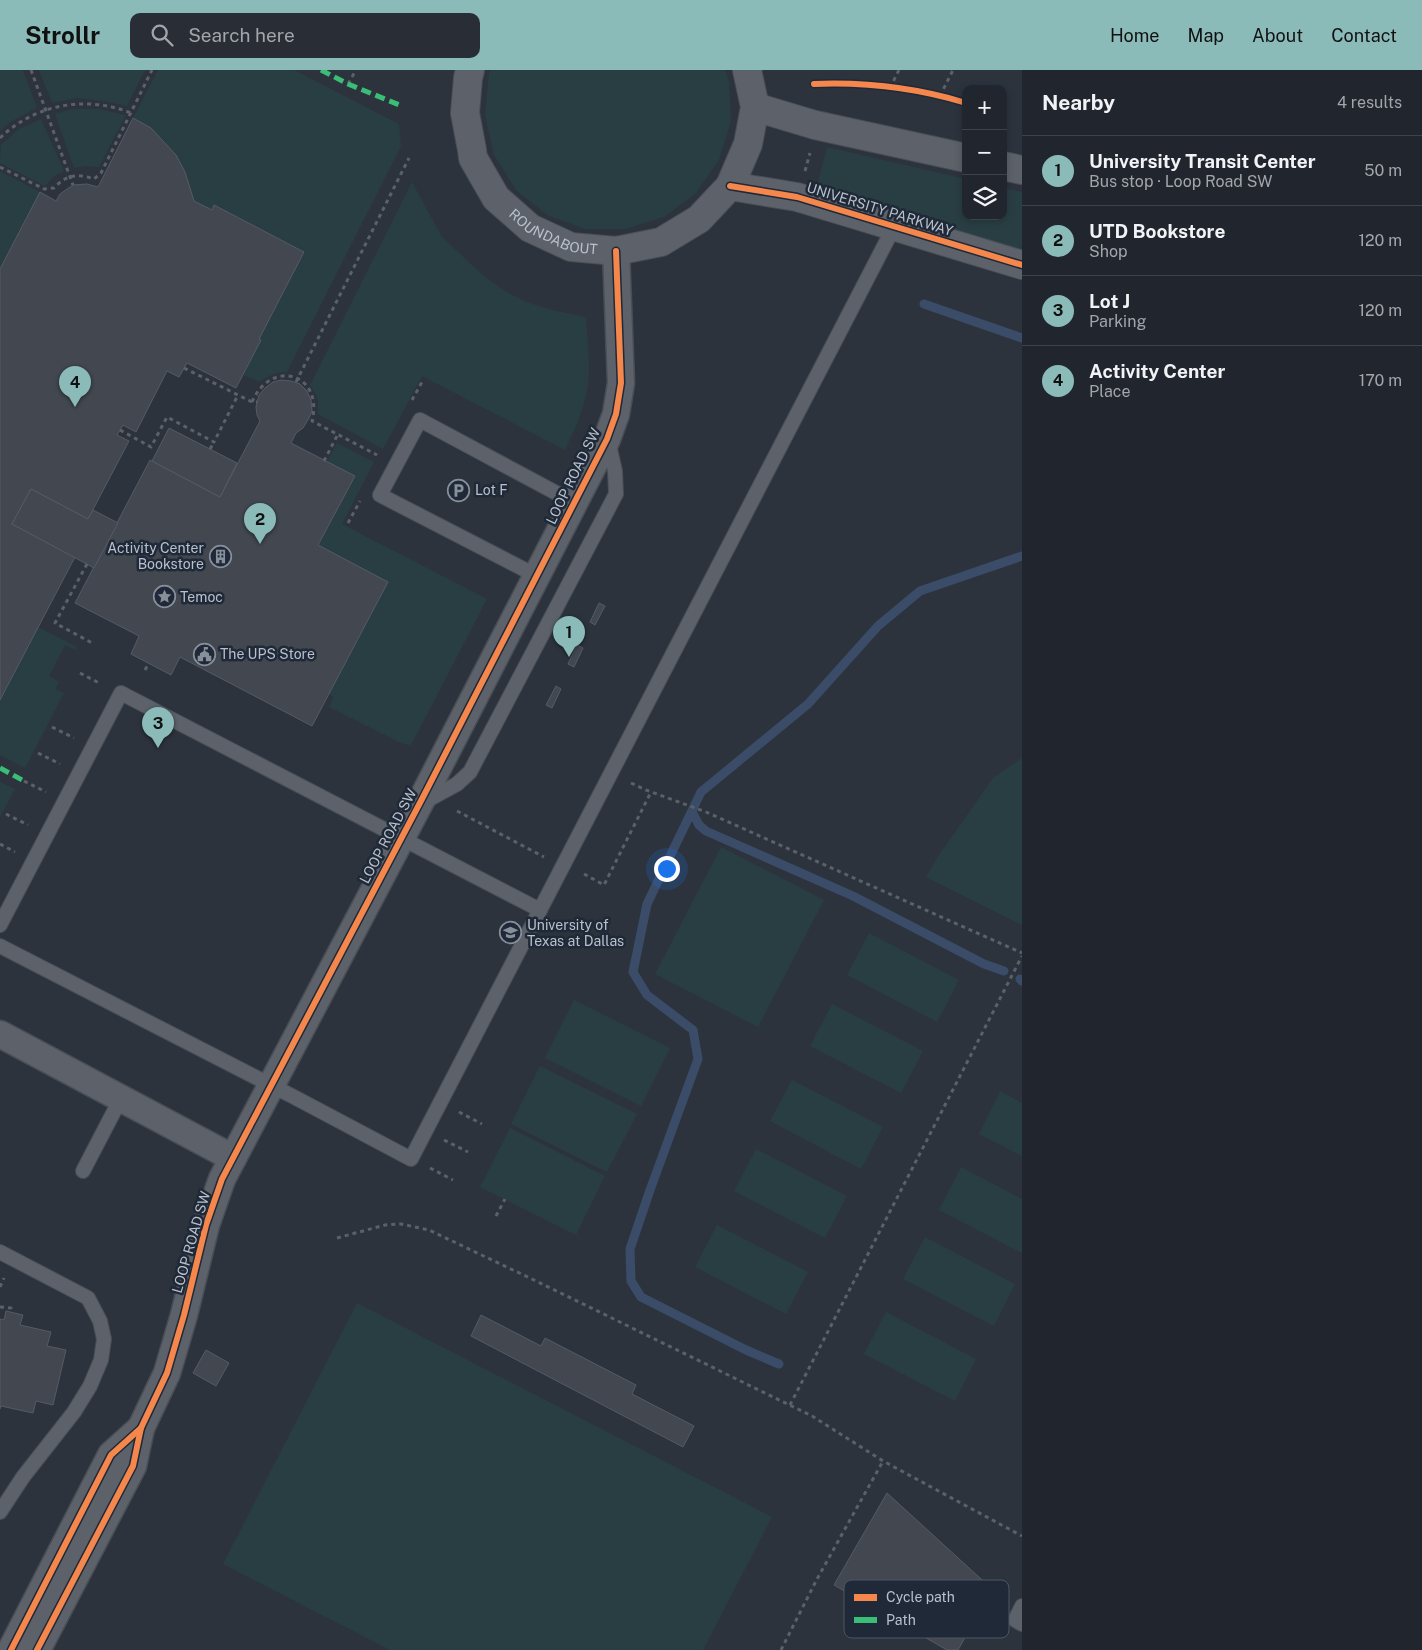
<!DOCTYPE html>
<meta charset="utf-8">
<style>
:root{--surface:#21262e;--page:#292e36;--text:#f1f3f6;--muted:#a2a5aa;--line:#3e434a;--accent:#8bbbb9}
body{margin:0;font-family:"Public Sans",sans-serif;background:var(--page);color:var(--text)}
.controls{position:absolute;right:15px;top:15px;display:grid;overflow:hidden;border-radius:10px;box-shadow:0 2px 8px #0003}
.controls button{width:45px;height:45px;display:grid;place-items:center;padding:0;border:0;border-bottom:1px solid var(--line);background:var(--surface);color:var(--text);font:25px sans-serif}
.you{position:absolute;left:666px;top:798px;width:18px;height:18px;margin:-12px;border:4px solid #fff;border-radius:50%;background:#1a73e8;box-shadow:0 0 0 8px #1a73e833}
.badge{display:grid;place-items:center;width:32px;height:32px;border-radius:50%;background:var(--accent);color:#111;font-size:16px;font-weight:700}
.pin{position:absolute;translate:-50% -41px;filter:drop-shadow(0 1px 2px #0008)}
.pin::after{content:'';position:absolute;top:26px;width:18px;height:15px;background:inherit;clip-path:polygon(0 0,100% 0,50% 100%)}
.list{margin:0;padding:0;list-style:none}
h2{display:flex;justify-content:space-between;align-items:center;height:65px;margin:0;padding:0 20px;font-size:21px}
h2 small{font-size:16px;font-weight:400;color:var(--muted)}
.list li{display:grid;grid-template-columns:32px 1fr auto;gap:15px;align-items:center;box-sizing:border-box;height:70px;padding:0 20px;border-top:1px solid var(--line)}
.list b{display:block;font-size:19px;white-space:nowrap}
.list p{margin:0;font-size:16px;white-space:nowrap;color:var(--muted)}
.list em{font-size:16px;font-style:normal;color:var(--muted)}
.icon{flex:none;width:28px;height:28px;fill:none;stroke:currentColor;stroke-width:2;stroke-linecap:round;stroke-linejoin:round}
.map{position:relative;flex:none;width:1022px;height:1580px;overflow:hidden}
header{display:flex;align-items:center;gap:30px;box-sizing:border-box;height:70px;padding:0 25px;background:var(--accent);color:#111}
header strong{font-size:24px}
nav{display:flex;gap:28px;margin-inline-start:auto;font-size:18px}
.search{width:350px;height:45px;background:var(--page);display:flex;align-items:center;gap:12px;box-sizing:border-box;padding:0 18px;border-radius:10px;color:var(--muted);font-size:19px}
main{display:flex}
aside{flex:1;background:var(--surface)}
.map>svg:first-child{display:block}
.green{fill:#293e43}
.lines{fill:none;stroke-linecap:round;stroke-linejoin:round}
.stream{stroke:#3b4c68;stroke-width:9}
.building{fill:#424750;stroke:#555b64}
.service-casing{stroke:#494e55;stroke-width:16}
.minor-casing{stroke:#494e55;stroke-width:29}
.tertiary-casing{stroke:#494e55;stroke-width:30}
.path{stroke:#5b6166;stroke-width:3;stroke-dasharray:4 4;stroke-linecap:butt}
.service{stroke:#5d626a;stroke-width:14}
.minor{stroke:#5d626a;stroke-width:26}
.tertiary{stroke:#5d626a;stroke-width:28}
.quiet{stroke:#3abd76;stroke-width:5;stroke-dasharray:10 5;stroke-linecap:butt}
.cycleway-casing{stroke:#1f2938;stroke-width:9}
.cycleway{stroke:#f5874c;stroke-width:6}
.labels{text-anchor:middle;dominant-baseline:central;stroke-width:5;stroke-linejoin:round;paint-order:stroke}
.street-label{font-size:14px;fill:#b8c0cc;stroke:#1f2938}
.poi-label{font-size:14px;fill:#b8c0cc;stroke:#1f2938;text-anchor:start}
.key{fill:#1f2938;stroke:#4d5664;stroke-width:1}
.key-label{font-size:14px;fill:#b8c0cc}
</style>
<header>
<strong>Strollr</strong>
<div class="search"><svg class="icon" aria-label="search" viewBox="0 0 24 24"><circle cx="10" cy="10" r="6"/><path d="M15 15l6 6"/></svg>Search here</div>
<nav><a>Home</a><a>Map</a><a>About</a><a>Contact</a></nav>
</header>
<main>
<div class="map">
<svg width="1022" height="1580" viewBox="0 0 1022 1580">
<rect width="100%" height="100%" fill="#2c333d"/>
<!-- green -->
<g class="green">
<path d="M0,0H23L37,38L10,52L0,61Z"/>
<path d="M39,0H145L127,36L103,31L77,28L52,33Z"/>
<path d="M158,0H294L399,54L401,76L287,302C276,302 269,305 260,312L243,305L259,269L303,181L214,135L212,140L194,131C183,90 170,70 133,48Z"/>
<path d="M491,0H725L729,11L731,51L719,90L696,123L664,147L625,159H585L547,145L516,120L494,85L485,45L489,4Z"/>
<path d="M72,39H99L126,45L99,97L86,96L74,98L55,44Z"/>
<path d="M41,49L64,101L53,107L45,116L0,93L1,75L19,59Z"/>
<path d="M827,77L966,109V146H1003V118L1022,122V180L816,120Z"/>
<path d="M0,101L40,122L0,199Z"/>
<path d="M412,112L442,167L485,207L505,221L526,232L556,241L586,247C587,272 592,300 586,325C582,345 573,362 565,380L422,306L383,379L318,344V329L310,315Z"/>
<path d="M337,373L374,392L342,454L487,529L411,675L401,673L329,637L334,627L329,624L388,513L318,475L355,407L327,392Z"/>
<path d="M38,557L77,577L76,580L65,575L49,606L59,612L55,619L64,623L25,698L0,685V630Z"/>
<path d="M1022,688V855L926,807L939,785L993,708Z"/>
<path d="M0,712L15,719L0,747Z"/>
<path d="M721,777L824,830L758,957L655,904Z"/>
<path d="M869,863L959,910L937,952L847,905Z"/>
<path d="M574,930L670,978L641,1036L545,988Z"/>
<path d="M832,934L923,981L901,1023L810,976Z"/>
<path d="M540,996L637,1044L607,1102L511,1054Z"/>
<path d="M792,1010L883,1057L861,1099L770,1051Z"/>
<path d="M1000,1021L1022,1033V1086L979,1064Z"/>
<path d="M510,1058L605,1106L576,1165L480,1117Z"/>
<path d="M756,1079L847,1126L825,1168L734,1121Z"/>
<path d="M961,1097L1022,1129V1183L939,1140Z"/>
<path d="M717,1155L808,1202L786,1244L695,1197Z"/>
<path d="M925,1167L1015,1214L994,1256L903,1209Z"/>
<path d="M357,1233L772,1447L703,1580H390L223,1494Z"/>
<path d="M886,1242L976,1289L955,1331L864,1284Z"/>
</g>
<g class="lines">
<!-- stream -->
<g class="stream">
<path d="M924,234L1022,268"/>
<path d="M692,742L699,755L706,761L853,826L984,894L1004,901"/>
<path d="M1020,909L1022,911"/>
<path d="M779,1294L746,1280L641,1227L631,1211L630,1179L650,1120L698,989L693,960L647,925L633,902L647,834L701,722L808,634L878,556L920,521L1022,486"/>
</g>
</g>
<!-- building -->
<g class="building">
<path d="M133,48L151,58L176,85L185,102L194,131L212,140L214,135L304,182L259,269L261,270L236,318L187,293L179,307L167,301L136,362L123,355L117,365L129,371L88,449L31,419L12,454L75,487L0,630V199L40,122L56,131L60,124L73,115L87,114L98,117Z"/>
<path d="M281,310L291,311L300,314L307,321L311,330L312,341L309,348L303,358L296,363L291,373L355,406L318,475L388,512L312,656L180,587L171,605L131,584L139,566L75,533L150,390L220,427L260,351L257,345L256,337L259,325L265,318L273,312Z"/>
<path d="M169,358L237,393L220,427L152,391Z"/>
<path d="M31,419L88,449L93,440L118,453L94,498L12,454Z"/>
<path d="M599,533L605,536L595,555L590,552Z"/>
<path d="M577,575L583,578L574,597L568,594Z"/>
<path d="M556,616L561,619L552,638L546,635Z"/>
<path d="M6,1241L23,1245L20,1255L51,1262L47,1276L66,1280L53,1335L36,1331L33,1343L1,1336L0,1339V1249L4,1250Z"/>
<path d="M481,1245L541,1276L545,1268L636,1315L632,1324L694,1356L683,1377L471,1266Z"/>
<path d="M206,1280L229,1293L216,1316L193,1303Z"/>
<path d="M887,1423L992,1519L958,1580H947L834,1515Z"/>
</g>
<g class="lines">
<defs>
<g id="service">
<path d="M537,506L380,425L420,350L575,433"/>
<path d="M424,732L457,714L470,702L616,424L615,401L608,370"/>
<path d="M0,855L121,623L540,840L895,155"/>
<path d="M0,876L294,1027L411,1089L540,840"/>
<path d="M83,1101L121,1028"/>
<path d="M0,1182L88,1228L100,1251L104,1269L101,1290L90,1316L74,1342L23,1407L0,1442"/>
<path d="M1022,1536L1015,1550L1022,1554"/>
</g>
<g id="minor">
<path d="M0,964L233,1088"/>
<path d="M11,1580L111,1385L141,1358"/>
<path d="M37,1580L133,1396L141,1358L167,1303L184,1245L206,1155L222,1109L422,729L607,369L616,344L621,313L616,181"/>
</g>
<g id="tertiary">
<path id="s1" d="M470,0L468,8L465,43L472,80L473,88L496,128L530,158L571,177L616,181L661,172L699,149L730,116L748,74L755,37L747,0"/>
<path d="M755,37L815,55L966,88"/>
<path d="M1003,96L1022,100"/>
<path d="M730,116L797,127L1022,195"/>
</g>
</defs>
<!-- service casing -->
<use href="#service" class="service-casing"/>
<!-- minor casing -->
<use href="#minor" class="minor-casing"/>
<!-- tertiary casing -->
<use href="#tertiary" class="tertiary-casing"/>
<!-- path -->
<g class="path">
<path d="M31,0L73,115"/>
<path d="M348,14L356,0"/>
<path d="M890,18L899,0"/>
<path d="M940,26L953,0"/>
<path d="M0,68C35,34 86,25 131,43"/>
<path d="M0,97L44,119L54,118C66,105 77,103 94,109L101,103L152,0"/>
<path d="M805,101L810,83"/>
<path d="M184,298L252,332H257"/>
<path d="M296,312L409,88"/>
<path d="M412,330L422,312"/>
<path d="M252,332C271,288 324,303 312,351L377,385"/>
<path d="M120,360L151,377L167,347L214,372L238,325"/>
<path d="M210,379L214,372"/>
<path d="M324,391L338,364"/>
<path d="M348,453L360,431"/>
<path d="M87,494L55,553L94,574"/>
<path d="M145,600L149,593"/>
<path d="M80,603L101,614"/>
<path d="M52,657L74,668"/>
<path d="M38,683L60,694"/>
<path d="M24,711L46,722"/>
<path d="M631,713L646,720L706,742L1022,883"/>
<path d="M457,741L544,787"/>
<path d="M6,744L28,755"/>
<path d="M0,774L15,782"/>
<path d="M584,804L604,815L651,722"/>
<path d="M459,1042L482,1054"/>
<path d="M444,1070L468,1082"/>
<path d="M430,1098L453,1110"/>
<path d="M496,1146L505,1129"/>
<path d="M337,1168L385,1155L401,1154L429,1160L534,1210L812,1346L883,1391L1022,1466"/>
<path d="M0,1217L4,1208"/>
<path d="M0,1237L11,1238L10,1242"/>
<path d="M790,1335L1022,886"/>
<path d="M781,1580L817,1509L883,1391"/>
</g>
<!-- service -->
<use href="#service" class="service"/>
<!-- minor -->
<use href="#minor" class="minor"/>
<!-- tertiary -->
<use href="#tertiary" class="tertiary"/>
<!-- quiet -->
<g class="quiet">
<path d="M321,0L348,14L402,36"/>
<path d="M0,698L24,711"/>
</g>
<defs>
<g id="cycleway">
<path d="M814,14C865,12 917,18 966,33"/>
<path d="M730,116L797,127L1022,195"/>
<path d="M11,1580L111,1385L141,1358"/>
<path d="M37,1580L133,1396L141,1358L167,1303L184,1245L206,1155L222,1109L422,729L607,369L616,344L621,313L616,181"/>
</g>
</defs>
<!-- cycleway casing -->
<use href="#cycleway" class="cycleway-casing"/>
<!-- cycleway -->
<use href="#cycleway" class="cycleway"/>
</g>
<!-- icons -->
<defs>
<symbol id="parking-ring" viewBox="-11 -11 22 22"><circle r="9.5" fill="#1f2938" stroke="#878f9a" stroke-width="1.5"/><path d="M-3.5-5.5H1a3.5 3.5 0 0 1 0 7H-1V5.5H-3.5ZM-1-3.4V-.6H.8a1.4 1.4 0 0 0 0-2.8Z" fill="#878f9a"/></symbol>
<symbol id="building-ring" viewBox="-11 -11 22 22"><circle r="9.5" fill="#1f2938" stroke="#878f9a" stroke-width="1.5"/><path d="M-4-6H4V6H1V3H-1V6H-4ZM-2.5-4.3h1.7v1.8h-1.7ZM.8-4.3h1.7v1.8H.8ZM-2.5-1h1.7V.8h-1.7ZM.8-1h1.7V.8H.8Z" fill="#878f9a"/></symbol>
<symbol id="sight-ring" viewBox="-11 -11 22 22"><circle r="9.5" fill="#1f2938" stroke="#878f9a" stroke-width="1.5"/><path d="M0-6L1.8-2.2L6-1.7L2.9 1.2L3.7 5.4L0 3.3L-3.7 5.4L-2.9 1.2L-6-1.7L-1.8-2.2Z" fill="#878f9a"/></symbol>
<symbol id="civic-ring" viewBox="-11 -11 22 22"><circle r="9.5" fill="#1f2938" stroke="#878f9a" stroke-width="1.5"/><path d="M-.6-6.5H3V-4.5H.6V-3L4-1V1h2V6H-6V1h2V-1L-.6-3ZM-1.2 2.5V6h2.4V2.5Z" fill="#878f9a"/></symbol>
<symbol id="university-ring" viewBox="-11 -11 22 22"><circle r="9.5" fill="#1f2938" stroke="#878f9a" stroke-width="1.5"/><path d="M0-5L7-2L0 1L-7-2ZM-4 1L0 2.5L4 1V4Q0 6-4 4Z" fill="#878f9a"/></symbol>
</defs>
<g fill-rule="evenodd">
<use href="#parking-ring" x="446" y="408" width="25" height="25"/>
<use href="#building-ring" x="208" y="474" width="25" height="25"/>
<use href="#sight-ring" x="152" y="514" width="25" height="25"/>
<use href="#civic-ring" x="192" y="572" width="25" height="25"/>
<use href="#university-ring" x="498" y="850" width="25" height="25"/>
</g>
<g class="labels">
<!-- street labels -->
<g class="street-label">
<text transform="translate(880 139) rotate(17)">UNIVERSITY PARKWAY</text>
<text stroke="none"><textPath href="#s1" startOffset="204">ROUNDABOUT</textPath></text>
<text transform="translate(573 406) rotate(-64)">LOOP ROAD SW</text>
<text transform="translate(388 766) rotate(-62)">LOOP ROAD SW</text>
<text transform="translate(191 1172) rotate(-74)">LOOP ROAD SW</text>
</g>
<!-- poi labels -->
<g class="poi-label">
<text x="475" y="420">Lot F</text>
<text x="204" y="478" text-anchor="end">Activity Center<tspan x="204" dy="16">Bookstore</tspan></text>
<text x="180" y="527">Temoc</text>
<text x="220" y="584">The UPS Store</text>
<text x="527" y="855">University of<tspan x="527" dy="16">Texas at Dallas</tspan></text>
</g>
</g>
<!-- legend -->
<rect x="844" y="1510" width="165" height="58" rx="8" class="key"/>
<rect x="854" y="1524" width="23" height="7" fill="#f5874c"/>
<rect x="854" y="1547" width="23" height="6" fill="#3abd76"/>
<g class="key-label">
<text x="886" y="1532">Cycle path</text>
<text x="886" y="1555">Path</text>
</g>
</svg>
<div class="controls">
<button>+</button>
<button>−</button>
<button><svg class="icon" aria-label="layers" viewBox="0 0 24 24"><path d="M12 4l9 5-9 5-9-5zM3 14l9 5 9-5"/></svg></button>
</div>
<div class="you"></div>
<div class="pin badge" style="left:569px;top:587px">1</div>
<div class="pin badge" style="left:260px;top:474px">2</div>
<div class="pin badge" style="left:158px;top:678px">3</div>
<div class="pin badge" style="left:75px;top:337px">4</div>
</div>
<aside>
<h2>Nearby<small>4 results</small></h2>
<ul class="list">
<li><span class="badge">1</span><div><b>University Transit Center</b><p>Bus stop · Loop Road SW</p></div><em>50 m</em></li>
<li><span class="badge">2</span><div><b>UTD Bookstore</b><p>Shop</p></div><em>120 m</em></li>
<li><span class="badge">3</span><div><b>Lot J</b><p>Parking</p></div><em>120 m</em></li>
<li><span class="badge">4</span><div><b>Activity Center</b><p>Place</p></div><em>170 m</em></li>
</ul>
</aside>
</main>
